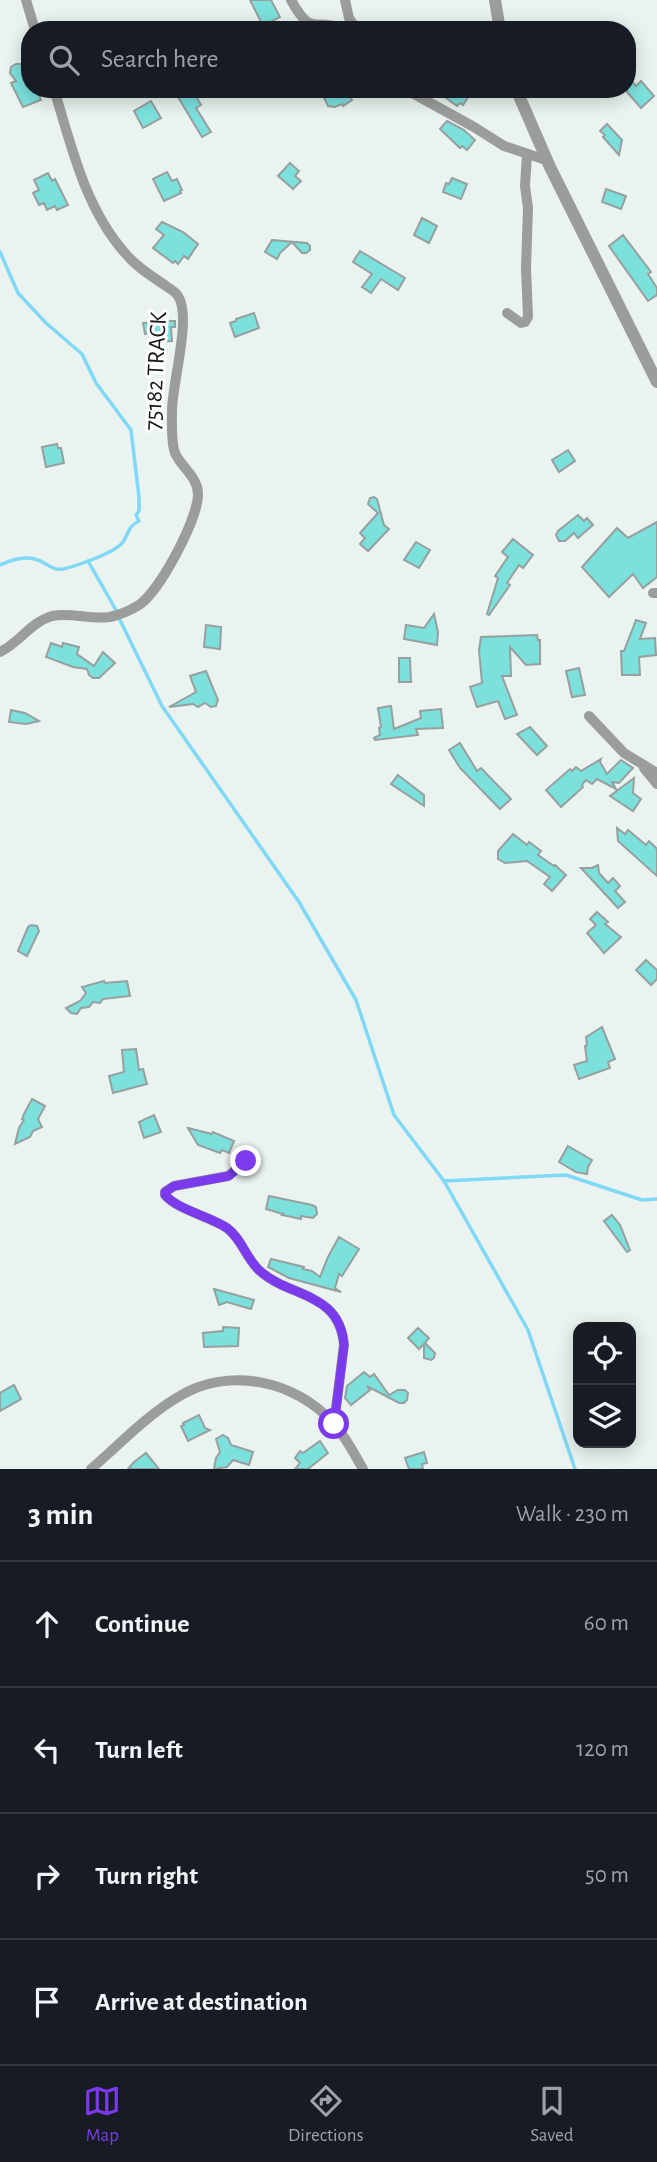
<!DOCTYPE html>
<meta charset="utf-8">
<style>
:root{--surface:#171b24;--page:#20242c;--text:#f1f3f6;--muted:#9ea1a6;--line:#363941;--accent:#7c3aed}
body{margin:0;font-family:"Alegreya Sans",sans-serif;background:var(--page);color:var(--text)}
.controls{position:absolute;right:21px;bottom:21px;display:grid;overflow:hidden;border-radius:14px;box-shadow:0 4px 18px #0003}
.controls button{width:63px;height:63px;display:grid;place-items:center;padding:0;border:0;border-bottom:2px solid var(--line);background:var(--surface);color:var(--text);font:35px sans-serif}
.stop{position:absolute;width:21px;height:21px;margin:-16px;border:5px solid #7c3aed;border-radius:50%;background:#fff}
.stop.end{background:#7c3aed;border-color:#fff;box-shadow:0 2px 7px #0008}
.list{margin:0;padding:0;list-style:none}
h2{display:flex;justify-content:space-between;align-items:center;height:91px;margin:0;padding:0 28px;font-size:30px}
h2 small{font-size:23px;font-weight:400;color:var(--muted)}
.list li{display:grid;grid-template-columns:46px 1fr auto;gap:21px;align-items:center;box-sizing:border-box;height:126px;padding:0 28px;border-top:2px solid var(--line)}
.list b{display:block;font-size:26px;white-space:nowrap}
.list em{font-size:23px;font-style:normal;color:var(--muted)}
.icon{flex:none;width:38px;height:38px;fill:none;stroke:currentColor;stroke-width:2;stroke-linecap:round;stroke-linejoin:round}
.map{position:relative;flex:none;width:657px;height:1469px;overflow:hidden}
.search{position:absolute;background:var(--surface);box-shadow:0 4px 18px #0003;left:21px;right:21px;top:21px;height:77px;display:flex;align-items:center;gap:18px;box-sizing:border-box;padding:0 24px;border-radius:28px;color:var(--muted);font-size:26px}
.sheet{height:595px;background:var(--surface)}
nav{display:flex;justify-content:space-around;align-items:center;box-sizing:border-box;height:98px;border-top:2px solid var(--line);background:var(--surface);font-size:19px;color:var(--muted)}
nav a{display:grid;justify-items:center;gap:4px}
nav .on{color:var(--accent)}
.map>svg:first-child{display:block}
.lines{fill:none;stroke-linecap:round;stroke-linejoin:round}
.stream{stroke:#7fd9f6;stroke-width:3.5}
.building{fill:#7ce1dd;stroke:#95a09f;stroke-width:2}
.minor{stroke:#9b9d9a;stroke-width:10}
.tertiary{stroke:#9b9d9a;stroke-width:12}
.route{stroke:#7c3aed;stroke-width:9}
.labels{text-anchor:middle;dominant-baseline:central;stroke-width:6;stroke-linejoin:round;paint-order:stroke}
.street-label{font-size:24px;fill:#161918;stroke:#fff}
</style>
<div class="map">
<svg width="657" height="1469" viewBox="0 0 657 1469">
<rect width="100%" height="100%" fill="#eaf3ef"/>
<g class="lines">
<!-- stream -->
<g class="stream">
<path d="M0,252L18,293L46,323L82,354L96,383L131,430L139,497V511L136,515L139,521C128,526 129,533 123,542C115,553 76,566 63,569C52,571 47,563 38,560C27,555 10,560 0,565"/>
<path d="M88,561L116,610"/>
<path d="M119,618L162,706L299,902L356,1000L394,1115L444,1181L528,1330L575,1469"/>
<path d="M444,1181L566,1175L642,1200L657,1199"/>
</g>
</g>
<!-- building -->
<g class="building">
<path d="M250,0H271L280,17L263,26Z"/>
<path d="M16,64H22L30,76V89H37L41,100L23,107L11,83L16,81L10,73L11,67Z"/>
<path d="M627,76L636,86L641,81L654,96L641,108L627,92Z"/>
<path d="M192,89L201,105L196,108L211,132L202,137L178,97Z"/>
<path d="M320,89H344L352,100L343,106L342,104L335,107L328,106Z"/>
<path d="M452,89H464L470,94L463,105L460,103L457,106L446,98Z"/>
<path d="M151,101L161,118L143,128L134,111Z"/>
<path d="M447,121L464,130L475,140L467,150L462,146L460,148L440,129Z"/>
<path d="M607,124L622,140L619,155L603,137L605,135L600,131Z"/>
<path d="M290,163L299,171L295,176L301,181L293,189L278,176Z"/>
<path d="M167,172L172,181L177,179L182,190L180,191L181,193L164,201L153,179Z"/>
<path d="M48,173L52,181L55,179L68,205L57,210L55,206L47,210L44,203L39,205L33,193L39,190L34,180Z"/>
<path d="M452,178L467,184L461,199L443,192L446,183L449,184Z"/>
<path d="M606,189L626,196L621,209L602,202Z"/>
<path d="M422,218L437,226L429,243L414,235Z"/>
<path d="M162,222L183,232L198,244L188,259L184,256L178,264L175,261L173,263L153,248L164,235L156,229Z"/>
<path d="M623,235L651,272L648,274L657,288V295L648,301L609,246Z"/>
<path d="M272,240L307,243L310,246V250L306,253H302L292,242L280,253L277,259L265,252Z"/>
<path d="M360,251L405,278L398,290L381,279L371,293L362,287L372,274L353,262Z"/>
<path d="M254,313L259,328L235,337L230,323L236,321V319Z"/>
<path d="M171,321H175V327H171L172,341L153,342V332L145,334L143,323Z"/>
<path d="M57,444L58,448H61L64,463L46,467L42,447Z"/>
<path d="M568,450L575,461L559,472L552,460Z"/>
<path d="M374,497L377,499L384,525L389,529L368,551L360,544L365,538L360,533L378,513L368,504L370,498Z"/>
<path d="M578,515L584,521L587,518L593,525L578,538L574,533L565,541H559L556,535L558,531Z"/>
<path d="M657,522V577L643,588L633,574L609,597L582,567L617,528L628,538Z"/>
<path d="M513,539L533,555L523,568L519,565L507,583L510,585L489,615L487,614L498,578L495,576L508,557L502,552Z"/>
<path d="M416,542L430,550L419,568L404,560Z"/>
<path d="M434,614L438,632L437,645L404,639L406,625L424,628Z"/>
<path d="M636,620L646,623L640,639L655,638L656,655L639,657L640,675H622L621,651H624Z"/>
<path d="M206,625L221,627L220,649L204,647Z"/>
<path d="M537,635L538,640H540V664L526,665L510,647L511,676H502L517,715L505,719L498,701L477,707L470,687L482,683L479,650L481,637Z"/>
<path d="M51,643L62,647L63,643L79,647L77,654L94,666L103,652L115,663L99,678H93L89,675L87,669L73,667L46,657Z"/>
<path d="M399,658H410L411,682H399Z"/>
<path d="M579,668L585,695L572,697L566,671Z"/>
<path d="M206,671L218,700L216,706L211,707L205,703L198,707L193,704L169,707L196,692L190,676Z"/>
<path d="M391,706L394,729L421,718L420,711L441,709L443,728L416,729L418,735L375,740L374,738L380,735L379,728L381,727L378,708Z"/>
<path d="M11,710L25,713L39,721L26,724L9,722Z"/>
<path d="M530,727L547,746L537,755L517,734Z"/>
<path d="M460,743L477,771L481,768L511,799L500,809L460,768L449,750Z"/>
<path d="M601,759L600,762L607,774L621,760L633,768L619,783L612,782L616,789L597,779L592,784L586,780L582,785L583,787L561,807L546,790L570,769L572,771L576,767L581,771Z"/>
<path d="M398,775L424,795V806L391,784Z"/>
<path d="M634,778L633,793L641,799L633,811L610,796Z"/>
<path d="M617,828L625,834L628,830L646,845L649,841L657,849V876L618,841Z"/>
<path d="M513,834L527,845L529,842L541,851L538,855L554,866L555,865L566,875L552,891L544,884L550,877L527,861L505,863L498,859V851Z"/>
<path d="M598,865L599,873L608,883L613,878L620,886L615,891L625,902L618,908L581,868H592Z"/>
<path d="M597,912L608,922L605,924L621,937L604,953L587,933L596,925L590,919Z"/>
<path d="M31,925L37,926L39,931L27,956L18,951L28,927Z"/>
<path d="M646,960L657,970V979L651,985L636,970Z"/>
<path d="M104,981L105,983L127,981L130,996L103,999L100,1003L93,1002L89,1007L81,1008L77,1014L71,1013L66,1008L80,1001L86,993L82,987Z"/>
<path d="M602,1027L615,1059L608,1062L610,1068L579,1079L574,1065L587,1061L585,1046L587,1045L586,1037Z"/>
<path d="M136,1049L139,1070L143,1069L147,1084L113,1093L109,1076L124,1072L122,1050Z"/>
<path d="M32,1099L45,1106L38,1119L42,1127L33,1131L30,1137L15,1144L19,1128L24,1120L22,1119L24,1114Z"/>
<path d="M154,1115L161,1132L144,1138L139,1122Z"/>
<path d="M188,1128L212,1134L213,1132L234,1141L229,1153L222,1150L220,1153L198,1145Z"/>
<path d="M568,1146L592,1160L588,1167L587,1174L576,1172L559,1162Z"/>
<path d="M269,1196L312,1205L316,1207L317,1214L313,1218L301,1216V1219L282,1215L283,1214L266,1209Z"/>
<path d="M612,1215L620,1225L630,1250L627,1252L604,1221Z"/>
<path d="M339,1237L359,1249L342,1276L339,1274L335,1288L341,1292L289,1278L268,1267L271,1259L304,1267L303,1269L312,1271L320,1277L328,1257Z"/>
<path d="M214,1289L254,1300L251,1309L227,1302L219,1305Z"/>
<path d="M223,1327L239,1328L238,1346L204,1347L203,1333L223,1331Z"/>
<path d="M418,1328L429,1338L425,1343L435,1353L434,1358L431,1360L424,1358V1344L419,1349L408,1338Z"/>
<path d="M364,1372L370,1377L374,1374L389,1395L398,1390H405L408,1393L407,1400L404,1403H399L367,1386L370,1390L351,1405L345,1398L347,1386Z"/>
<path d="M14,1385L21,1399L0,1411V1393Z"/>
<path d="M199,1415L205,1428L210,1430L188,1441L181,1426L184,1425L183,1423Z"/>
<path d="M223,1435L228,1438L231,1445L253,1452L249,1465L233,1460L227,1467L214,1469L216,1458L220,1452L216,1439Z"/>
<path d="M320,1441L328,1453L308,1469H295L300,1463L295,1458L300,1451L303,1453Z"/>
<path d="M424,1452L427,1463L422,1464L423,1469H409L405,1458Z"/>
<path d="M146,1453L159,1469H128L134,1462Z"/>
</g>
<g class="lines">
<!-- minor -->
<g class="minor">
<path d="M26,0L35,30"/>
<path d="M291,0C313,40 315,15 346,30"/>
<path d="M345,0L349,18L357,30"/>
<path d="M405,89L474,127L504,146L546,160"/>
<path d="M507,313L521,323L525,322L528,317L526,268L528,208L525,186L527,154"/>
<path d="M653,593H657"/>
<path d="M0,652C19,643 31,622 52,616C71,612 90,620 110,617C119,615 131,610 139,605C160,591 198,519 198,494C198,477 181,467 175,453C171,442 172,423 172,411C172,384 192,316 178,296C176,292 170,289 166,286C152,276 136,267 125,253C85,208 71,145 54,89"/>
<path d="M589,716L624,753L657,773"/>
<path d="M644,768L657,784"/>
<path d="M246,1161L228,1176L174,1186L165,1192V1195C178,1210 209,1216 227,1228C242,1239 246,1259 260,1271C290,1298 339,1291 344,1345L334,1424"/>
<path d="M91,1469C119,1445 146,1416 178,1397C228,1366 296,1380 334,1424C346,1437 354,1454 363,1469"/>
</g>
<!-- tertiary -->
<g class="tertiary">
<path d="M495,0L500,30"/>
<path d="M516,89L550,167L657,382"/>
</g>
</g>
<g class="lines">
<!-- route -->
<path class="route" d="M246,1161L229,1176L174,1186L165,1192V1195C178,1210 209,1216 227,1228C242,1239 246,1259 260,1271C290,1298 340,1292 344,1345L334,1424"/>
</g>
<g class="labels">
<!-- street labels -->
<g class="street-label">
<text transform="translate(156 371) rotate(-87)">75182 TRACK</text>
</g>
</g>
</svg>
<div class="controls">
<button><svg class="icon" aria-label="locate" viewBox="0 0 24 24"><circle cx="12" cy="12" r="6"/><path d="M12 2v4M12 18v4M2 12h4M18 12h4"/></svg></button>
<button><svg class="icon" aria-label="layers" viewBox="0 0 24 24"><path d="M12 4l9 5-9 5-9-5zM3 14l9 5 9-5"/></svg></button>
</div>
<div class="stop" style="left:334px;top:1424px"></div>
<div class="stop end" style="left:246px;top:1161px"></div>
<div class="search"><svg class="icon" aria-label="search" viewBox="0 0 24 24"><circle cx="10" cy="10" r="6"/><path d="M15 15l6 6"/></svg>Search here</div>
</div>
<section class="sheet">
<h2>3 min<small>Walk · 230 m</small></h2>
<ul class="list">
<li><svg class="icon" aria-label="ahead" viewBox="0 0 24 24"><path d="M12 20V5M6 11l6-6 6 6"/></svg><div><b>Continue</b></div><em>60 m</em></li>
<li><svg class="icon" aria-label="left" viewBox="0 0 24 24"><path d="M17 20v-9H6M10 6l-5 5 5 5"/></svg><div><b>Turn left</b></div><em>120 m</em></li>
<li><svg class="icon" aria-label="right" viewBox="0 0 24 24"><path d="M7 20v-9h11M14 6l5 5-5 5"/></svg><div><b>Turn right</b></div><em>50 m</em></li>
<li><svg class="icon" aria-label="arrive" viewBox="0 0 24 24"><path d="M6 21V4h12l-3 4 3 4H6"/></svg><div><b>Arrive at destination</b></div></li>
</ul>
</section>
<nav>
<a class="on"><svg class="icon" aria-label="map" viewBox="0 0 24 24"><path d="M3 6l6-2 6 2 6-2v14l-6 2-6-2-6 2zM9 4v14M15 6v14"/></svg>Map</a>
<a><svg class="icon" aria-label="directions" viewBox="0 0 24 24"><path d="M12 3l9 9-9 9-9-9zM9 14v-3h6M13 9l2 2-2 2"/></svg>Directions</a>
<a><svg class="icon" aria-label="saved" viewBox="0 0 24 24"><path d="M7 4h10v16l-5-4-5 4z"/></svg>Saved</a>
</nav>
